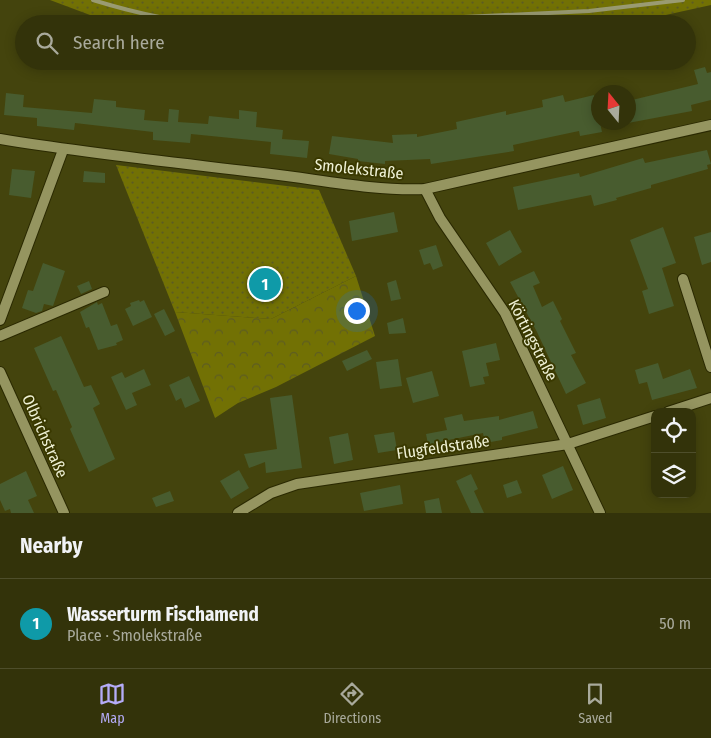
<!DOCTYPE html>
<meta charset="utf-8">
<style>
:root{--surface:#33330a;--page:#3e3f18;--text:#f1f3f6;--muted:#a9aa9c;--line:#4e4e2b;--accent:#b5acf8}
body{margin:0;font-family:"Fira Sans Condensed",sans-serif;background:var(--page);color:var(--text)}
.controls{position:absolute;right:15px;bottom:15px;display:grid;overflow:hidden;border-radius:10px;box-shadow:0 2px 12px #0003}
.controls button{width:45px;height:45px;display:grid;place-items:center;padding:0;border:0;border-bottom:1px solid var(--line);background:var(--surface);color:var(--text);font:25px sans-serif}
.compass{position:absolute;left:591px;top:85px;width:45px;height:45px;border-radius:50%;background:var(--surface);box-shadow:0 2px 12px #0003;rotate:342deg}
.you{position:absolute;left:356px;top:310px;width:18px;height:18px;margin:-12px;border:4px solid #fff;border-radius:50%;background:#1a73e8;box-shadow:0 0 0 8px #1a73e833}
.badge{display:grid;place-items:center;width:32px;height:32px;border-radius:50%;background:var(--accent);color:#fff;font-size:16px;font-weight:700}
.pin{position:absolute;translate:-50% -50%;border:2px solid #fff;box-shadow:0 1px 5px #0006}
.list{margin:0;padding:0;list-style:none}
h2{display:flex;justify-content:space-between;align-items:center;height:65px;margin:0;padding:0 20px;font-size:21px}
h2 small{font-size:16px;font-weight:400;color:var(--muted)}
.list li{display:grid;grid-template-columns:32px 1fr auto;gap:15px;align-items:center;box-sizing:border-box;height:90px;padding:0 20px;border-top:1px solid var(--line)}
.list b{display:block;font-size:19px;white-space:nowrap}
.list p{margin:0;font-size:16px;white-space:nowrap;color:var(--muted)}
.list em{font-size:16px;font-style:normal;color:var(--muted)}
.icon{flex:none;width:28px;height:28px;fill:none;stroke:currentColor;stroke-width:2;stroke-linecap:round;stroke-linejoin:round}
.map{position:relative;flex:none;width:711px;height:513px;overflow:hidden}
.search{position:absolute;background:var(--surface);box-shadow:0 2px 12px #0003;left:15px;right:15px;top:15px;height:55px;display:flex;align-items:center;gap:12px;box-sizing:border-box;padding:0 18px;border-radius:28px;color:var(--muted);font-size:19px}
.sheet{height:155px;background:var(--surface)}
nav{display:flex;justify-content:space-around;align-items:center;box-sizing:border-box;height:70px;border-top:1px solid var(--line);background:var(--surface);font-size:14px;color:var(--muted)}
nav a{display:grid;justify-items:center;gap:2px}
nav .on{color:var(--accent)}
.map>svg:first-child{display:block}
.grass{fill:url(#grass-dots)}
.forest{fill:url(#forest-crowns)}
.building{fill:#485c2f}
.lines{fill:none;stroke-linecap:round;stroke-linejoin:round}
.street-casing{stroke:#2a2901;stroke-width:12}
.street{stroke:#959560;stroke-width:10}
.rail{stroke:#9a9b72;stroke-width:4}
.labels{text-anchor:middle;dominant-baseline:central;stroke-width:4;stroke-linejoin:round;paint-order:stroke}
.street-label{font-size:16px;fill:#eff1d5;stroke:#3a3900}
</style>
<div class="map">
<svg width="711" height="513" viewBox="0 0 711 513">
<defs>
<pattern id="grass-dots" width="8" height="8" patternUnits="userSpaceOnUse" patternTransform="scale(1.25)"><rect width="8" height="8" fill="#727104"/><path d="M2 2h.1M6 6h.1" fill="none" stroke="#5d5c22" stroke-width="1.8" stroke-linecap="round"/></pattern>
<pattern id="forest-crowns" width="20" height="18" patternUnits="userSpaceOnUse" patternTransform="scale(1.25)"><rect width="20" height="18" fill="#727104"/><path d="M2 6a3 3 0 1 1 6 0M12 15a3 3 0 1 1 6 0" fill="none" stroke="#5d5c22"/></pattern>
</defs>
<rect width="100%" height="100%" fill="#44440d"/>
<!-- grass -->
<g class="grass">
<path d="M50,0H711V5L625,24H114Z"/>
<path d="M116,165L319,190L356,276L271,319L175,312Z"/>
</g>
<!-- forest -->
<path class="forest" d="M356,276L375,336L276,387L238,403L215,418L175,312L271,319Z"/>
<!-- building -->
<g class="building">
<path d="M705,67L707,73L711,72V100L691,105L692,111L628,123V101L698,84L694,70Z"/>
<path d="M6,93L24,95L23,107L92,113L94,99L116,101V107L145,110L144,120L168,122L169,109L179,110L178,122L208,124L209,116L239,119V110L257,112L256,127L283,130L282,139L309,141L307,158L270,154L271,142L191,134L190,143L153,140V132L75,123L74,130L37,126V118L4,115Z"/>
<path d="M563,95L565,102L594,95L602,132L580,136L579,131L513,145L514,151L431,164L430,159L385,161V164L358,161V159L329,154L332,136L393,143L392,135L417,134V137L457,129L456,122L506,111V115L543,107L542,100Z"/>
<path d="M707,150L711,164L707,165L708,169L651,185V188L616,198L617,200L594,206L591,195L518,210L513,187L579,173L580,177L643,158L645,163Z"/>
<path d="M12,169L35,171L31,198L9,195Z"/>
<path d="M84,171L105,173V183L83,182Z"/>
<path d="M394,212L398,232L352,241L349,221Z"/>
<path d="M663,227L676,263L662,268L674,306L649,314L642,291L648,289L630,240Z"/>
<path d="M510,230L522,252L499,266L486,243Z"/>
<path d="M711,232V262L702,265L694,237Z"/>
<path d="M436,245L443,266L433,270L430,263L424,265L419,250Z"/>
<path d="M43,263L65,271L53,306L44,304L42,311L36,313L22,308L28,290L33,291Z"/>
<path d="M534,271L540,283L533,286L542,307L553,301L562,319L560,321L576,353L571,355L586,383L566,394L537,332L510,282Z"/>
<circle cx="265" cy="284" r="12"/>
<path d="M396,280L401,299L391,301L387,283Z"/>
<path d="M89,281L92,289L81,294L77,286Z"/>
<path d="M139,300L140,302L144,300L152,317L133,326L125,309L131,306L130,303Z"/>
<path d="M97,302L98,305L102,303L111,326L117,324L123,340L116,343L117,345L98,350L89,327L86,328L80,312Z"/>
<path d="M164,309L175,331L165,336L154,314Z"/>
<path d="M403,318L406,333L389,334L387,323Z"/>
<path d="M61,336L84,387L91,385L100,404L93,408L115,459L89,472L70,429L72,427L56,390L53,391L34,348Z"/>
<path d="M496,343L500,360L486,363L489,376L483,377L485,384L470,387L462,351Z"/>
<path d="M367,350L372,359L347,371L342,361Z"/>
<path d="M398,359L402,386L380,389L376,362Z"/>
<path d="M658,363L663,379L690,369L697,388L652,400L647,382L639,384L635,370Z"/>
<path d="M144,369L151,385L132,393L137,405L126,410L111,377L122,372L125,378Z"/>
<path d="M432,371L439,396L413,403L406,378Z"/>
<path d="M189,376L200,401L185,408L181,398L176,401L169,385Z"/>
<path d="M292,395L302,468L266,473L265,462L249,468L244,454L277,449L270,398Z"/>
<path d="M600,398L606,418L583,425L577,405Z"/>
<path d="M533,411L538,428L502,437V440L485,443L483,433L439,442L440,446L429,449L426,434L447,430L444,418L462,414L464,421L499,416V420Z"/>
<path d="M394,432L397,450L378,453L374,435Z"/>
<path d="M348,433L353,460L334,464L329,437Z"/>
<path d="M563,466L573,490L552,499L542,475Z"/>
<path d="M239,470L249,488L231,499L220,481Z"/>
<path d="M26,471L37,496L28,500L34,513H11L10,509L5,511L0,500V484Z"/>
<path d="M471,474L478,489L474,491L484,513H471L456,481Z"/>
<path d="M517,480L522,493L507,498L503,485Z"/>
<path d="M400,485L403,504L364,511L360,493Z"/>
<path d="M170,491L174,501L156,507L152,498Z"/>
<path d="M439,498L442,513H426L424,501Z"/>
</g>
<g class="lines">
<defs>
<g id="street">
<path d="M0,139C90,154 180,163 271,174C322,180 373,191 425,189L711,125"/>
<path d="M425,189L440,218L505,313L600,513"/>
<path d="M683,279L711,367"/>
<path d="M0,320L63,150"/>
<path d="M0,336L104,292"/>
<path d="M0,372L64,513"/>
<path d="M668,412L711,398"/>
<path d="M238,513L271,493L297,484L568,444L655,416"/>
</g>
</defs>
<!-- street casing -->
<use href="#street" class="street-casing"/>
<!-- street -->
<use href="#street" class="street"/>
<!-- rail -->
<g class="rail">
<path d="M93,0C132,12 170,21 210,24"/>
<path d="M319,24L589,11L683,0"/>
</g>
</g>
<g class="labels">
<!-- street labels -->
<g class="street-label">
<text transform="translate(359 169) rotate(6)">Smolekstraße</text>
<text transform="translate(533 340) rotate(63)">Körtingstraße</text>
<text transform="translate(45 436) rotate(66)">Olbrichstraße</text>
<text transform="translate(443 447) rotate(-8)">Flugfeldstraße</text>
</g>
</g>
</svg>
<div class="controls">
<button><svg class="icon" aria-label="locate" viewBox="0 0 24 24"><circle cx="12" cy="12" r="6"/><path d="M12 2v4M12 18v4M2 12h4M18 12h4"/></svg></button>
<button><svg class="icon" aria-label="layers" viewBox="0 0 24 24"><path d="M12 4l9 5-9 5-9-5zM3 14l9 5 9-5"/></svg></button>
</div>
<svg class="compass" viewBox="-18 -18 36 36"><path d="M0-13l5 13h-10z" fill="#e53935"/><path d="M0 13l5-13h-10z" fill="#a9aa9c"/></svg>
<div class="you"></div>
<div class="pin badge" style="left:265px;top:284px;background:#0f9aa8">1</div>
<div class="search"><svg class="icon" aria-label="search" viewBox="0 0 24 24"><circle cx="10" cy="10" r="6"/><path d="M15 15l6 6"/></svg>Search here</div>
</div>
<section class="sheet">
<h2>Nearby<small></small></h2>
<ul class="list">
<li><span class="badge" style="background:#0f9aa8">1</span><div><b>Wasserturm Fischamend</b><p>Place · Smolekstraße</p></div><em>50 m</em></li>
</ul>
</section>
<nav>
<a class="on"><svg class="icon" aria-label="map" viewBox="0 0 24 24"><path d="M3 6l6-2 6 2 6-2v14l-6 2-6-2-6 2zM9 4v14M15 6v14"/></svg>Map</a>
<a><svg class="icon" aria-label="directions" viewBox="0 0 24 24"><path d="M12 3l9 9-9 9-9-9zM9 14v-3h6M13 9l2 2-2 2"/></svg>Directions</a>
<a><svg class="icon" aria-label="saved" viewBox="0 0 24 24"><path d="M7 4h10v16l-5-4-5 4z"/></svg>Saved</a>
</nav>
